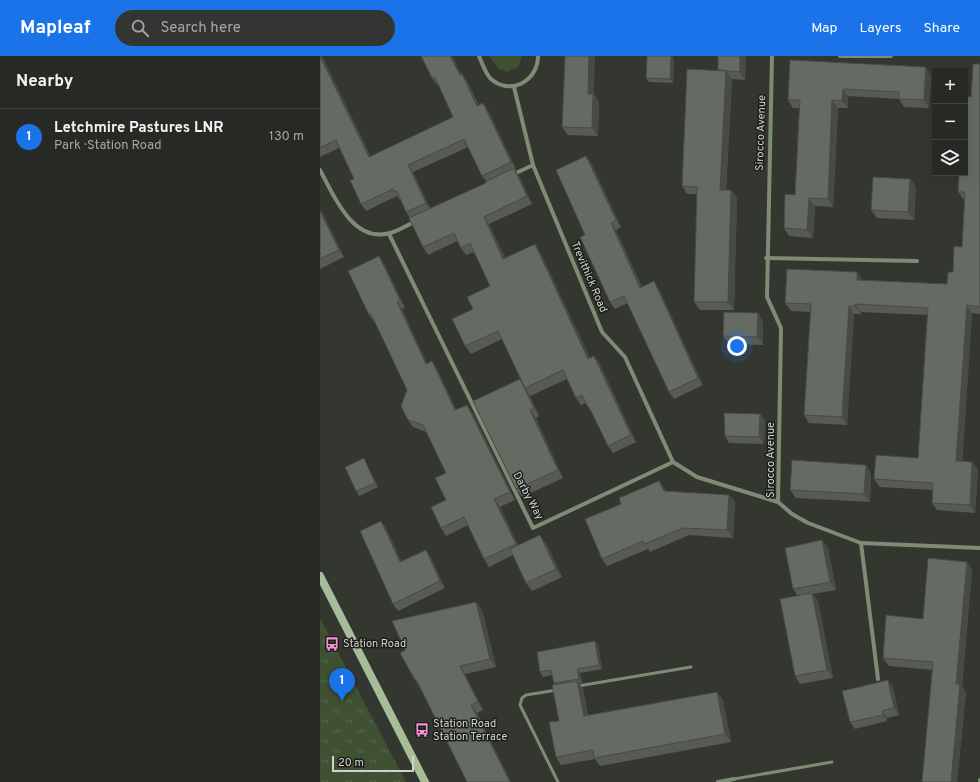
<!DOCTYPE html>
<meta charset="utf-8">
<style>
:root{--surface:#262924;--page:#323531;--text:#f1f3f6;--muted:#a4a6a6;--line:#424541;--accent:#1a73e8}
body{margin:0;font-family:Overpass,sans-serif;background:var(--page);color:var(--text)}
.controls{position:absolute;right:12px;top:12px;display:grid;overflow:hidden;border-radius:0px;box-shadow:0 4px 16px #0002}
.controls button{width:36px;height:36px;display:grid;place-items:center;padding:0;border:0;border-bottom:1px solid var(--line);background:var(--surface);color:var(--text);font:20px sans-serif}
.scale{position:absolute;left:12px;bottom:10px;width:82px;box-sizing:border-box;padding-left:4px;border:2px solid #cfd2cd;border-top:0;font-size:11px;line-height:14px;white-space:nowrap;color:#cfd2cd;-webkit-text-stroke:3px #1c1e1a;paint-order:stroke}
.you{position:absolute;left:417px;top:290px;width:14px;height:14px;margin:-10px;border:3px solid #fff;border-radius:50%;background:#1a73e8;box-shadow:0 0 0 6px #1a73e833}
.badge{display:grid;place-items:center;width:26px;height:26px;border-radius:50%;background:var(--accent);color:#fff;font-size:13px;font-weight:700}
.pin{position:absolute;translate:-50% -33px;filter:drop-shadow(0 1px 2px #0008)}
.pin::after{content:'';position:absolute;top:21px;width:14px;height:12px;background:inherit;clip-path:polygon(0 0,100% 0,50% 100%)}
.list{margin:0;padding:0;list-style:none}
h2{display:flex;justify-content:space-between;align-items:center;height:52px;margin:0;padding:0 16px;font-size:17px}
h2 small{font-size:13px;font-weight:400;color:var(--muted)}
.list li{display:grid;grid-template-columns:26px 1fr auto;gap:12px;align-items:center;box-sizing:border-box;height:56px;padding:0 16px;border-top:1px solid var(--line)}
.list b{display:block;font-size:15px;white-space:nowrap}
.list p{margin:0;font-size:13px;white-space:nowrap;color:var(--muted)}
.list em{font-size:13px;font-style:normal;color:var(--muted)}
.icon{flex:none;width:22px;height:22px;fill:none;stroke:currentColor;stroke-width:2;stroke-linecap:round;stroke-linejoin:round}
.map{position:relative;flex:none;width:660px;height:726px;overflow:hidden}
header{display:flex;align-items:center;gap:24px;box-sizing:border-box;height:56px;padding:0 20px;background:var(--accent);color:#fff}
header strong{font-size:19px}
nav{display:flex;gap:22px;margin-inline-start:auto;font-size:14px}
.search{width:280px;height:36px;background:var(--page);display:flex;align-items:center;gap:10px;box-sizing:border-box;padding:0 14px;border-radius:22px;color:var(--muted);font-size:15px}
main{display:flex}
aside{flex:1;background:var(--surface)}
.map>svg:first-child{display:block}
.park{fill:url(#park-tufts)}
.garden{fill:#3f5033}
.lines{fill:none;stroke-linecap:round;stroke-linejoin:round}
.lane{stroke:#7e8b75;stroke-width:3}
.street{stroke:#7e8b75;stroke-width:4}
.secondary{stroke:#a7bc99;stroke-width:8}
.wall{fill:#575b54;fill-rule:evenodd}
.shaded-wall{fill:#474a45}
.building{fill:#656a62;stroke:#474a45}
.labels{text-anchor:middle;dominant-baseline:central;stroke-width:3;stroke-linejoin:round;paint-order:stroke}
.street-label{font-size:11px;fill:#cfd2cd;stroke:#1c1e1a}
.poi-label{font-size:11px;fill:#cfd2cd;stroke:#1c1e1a;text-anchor:start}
</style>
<header>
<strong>Mapleaf</strong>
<div class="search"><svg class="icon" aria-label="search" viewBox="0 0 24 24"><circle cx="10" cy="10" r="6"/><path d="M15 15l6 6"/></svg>Search here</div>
<nav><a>Map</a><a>Layers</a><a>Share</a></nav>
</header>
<main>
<aside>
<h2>Nearby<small></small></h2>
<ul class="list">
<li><span class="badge">1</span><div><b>Letchmire Pastures LNR</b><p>Park · Station Road</p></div><em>130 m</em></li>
</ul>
</aside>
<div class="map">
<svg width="660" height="726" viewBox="0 0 660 726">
<defs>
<pattern id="park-tufts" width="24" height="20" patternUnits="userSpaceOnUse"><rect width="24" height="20" fill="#3f5033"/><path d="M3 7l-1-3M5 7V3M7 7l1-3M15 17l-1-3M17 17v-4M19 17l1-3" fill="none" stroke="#5a684f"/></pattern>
</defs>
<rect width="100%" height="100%" fill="#333730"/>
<!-- park -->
<path class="park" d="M0,563L1,564L86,726H0Z"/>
<!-- garden -->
<path class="garden" d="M169,0H202L198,11L187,16L179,13Z"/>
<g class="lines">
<!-- lane -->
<g class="lane">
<path d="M258,630L371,611"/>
<path d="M237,634L206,639L202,642L200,649L238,726"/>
<path d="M414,723L512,706"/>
</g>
<!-- street -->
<g class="street">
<path d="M159,0C162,7 165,16 170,22C190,41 218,25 218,0"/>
<path d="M452,0L447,241L461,272L458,446L472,458L488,467L541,487L660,492"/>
<path d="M520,0H571"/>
<path d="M194,31L213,109L282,276L305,301L353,406"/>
<path d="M0,114C14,140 33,188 70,177C79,175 87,169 96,165"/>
<path d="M194,118L213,109"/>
<path d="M69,178L213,472L353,406L377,421L458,446"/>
<path d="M446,202L597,205"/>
<path d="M541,487L558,623"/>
<path d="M398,726L414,723"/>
<path d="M660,726V724"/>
</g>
<!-- secondary -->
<path class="secondary" d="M0,520L105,726"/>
</g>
<!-- wall -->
<g class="wall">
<path d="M0,0H2L51,101L133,61L118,29H117L112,22L132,0L141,18H142L147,25L159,49L168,54L196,113L195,114L199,120L212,148L169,168L185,202L220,196L270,302L274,300L280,308L316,386L293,397L288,390L273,359L268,351L266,347L261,349L256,342L247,323L210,340L209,338L219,360L216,362L243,422L202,441L196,433L202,326L182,283L151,298L145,290L153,253L170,230L154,196L146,199L141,192L137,185L108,199L103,191L90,162L86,156L80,143H79L77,140L46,155L41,148L34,123L19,92L0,101ZM148,91L162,120L166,125V127L110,152L93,116Z"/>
<path d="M426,0L425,24L412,23L406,134H411L417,142L414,254H380L374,246L377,138H367L362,130L398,15Z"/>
<path d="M354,2L353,27L329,26L326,22Z"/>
<path d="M470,4L611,19L609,52L584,51L579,43L528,40V52H518L513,151L495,150L493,182L469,180L464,172L475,139L479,52H473L468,44Z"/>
<path d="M660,8V258L652,257L642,406H652L658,414L655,457L617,454L612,447L613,434L560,431L554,423L598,402L607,259L541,256V258H534L527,369L489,367L484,359L491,256L471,255L465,247L542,224L627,228L633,216L642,191L645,144H644L638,136L651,41Z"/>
<path d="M274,38L279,46L278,80L248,79L242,71Z"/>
<path d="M266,100L271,107L301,171L296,174L322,231L339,233L383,329L354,343L349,336L308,247L295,253L290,246L265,179Z"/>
<path d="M590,123L596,131L594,164L557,162L551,154Z"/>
<path d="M0,154L4,160L24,201L0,213Z"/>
<path d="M64,208L85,252L82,253L107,308L112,305L117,313L136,354L152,356L195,444L180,451L198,489L226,487L242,521L212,535L206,527L193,499L169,511L164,503L148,469L126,480L121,472L126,444V417L106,376L93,371L88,364L87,334L55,266H54L49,259Z"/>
<path d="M443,265V289L409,288L403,280Z"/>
<path d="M440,358L445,364L444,388L409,387L405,380Z"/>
<path d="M44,402L46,407L58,431L39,440L36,435Z"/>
<path d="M546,409L551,417L550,446L476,442L470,434Z"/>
<path d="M339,425L346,435L409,439L415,446L413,482L369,479L330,496L328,493L287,510L282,503L301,448Z"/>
<path d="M66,472L81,505L106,494L111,502L125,532L78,555L73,548Z"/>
<path d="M502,484L508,492L516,534L493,538L498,545L513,622L480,628L475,620L478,540L473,533Z"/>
<path d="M647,506L652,514L642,630L646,636L637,726H602L613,614L569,610L563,602L603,563Z"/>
<path d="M162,554L176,611L145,618L163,654L157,657L191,726H147L100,632L95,624Z"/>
<path d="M278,589L282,613L260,617L262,627H259L263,633L268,659L397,636L403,644L411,686L280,710L275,703L241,709L236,701L239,665L235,629L234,627L232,619L223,621L220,616Z"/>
<path d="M573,631L579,659L567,662V665L535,673L530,666Z"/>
</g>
<!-- shaded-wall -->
<g class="shaded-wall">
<path d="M0,0H2L54,108L49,101Z"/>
<path d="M130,0H132L145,26L140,19Z"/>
<path d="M269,0H275L274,38L279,46L278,80L272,72L268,38Z"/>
<path d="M351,0H352L354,2L353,27L350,23Z"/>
<path d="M420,0H426L425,24L420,16Z"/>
<path d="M606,11L611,19L609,52L604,44Z"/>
<path d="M406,15L412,23L405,142L400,134Z"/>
<path d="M142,18L147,25L162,57L157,50Z"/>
<path d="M523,33L528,40V52L522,45Z"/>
<path d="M512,44L518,52L513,151L508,143Z"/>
<path d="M163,47L168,54L196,113L191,106Z"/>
<path d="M266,100L271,107L301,171L296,164Z"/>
<path d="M88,109L93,116L111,154L106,147Z"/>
<path d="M194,112L199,120L212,148L207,140Z"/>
<path d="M590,123L596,131L594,164L588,156Z"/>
<path d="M411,134L417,142L414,254L408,246Z"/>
<path d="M489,142L495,150L493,182L487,174Z"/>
<path d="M0,154L4,160L24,201L19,194Z"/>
<path d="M164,161L169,168L189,210L183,203Z"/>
<path d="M291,167L296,174L325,239L320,232Z"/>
<path d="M215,188L220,196L274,310L268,303Z"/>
<path d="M59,200L64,208L85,252L80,244Z"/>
<path d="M537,216L542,224H537Z"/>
<path d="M334,225L339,233L383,329L378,322Z"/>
<path d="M77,246L82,253L111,316L106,308Z"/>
<path d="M535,248L541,256V258L535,250Z"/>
<path d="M647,249L652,257L642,413L636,405Z"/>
<path d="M529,250L534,258L527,369L522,361Z"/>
<path d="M438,257L443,265V289L437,281Z"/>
<path d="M274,300L280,308L316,386L311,379Z"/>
<path d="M112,305L117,313L140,362L135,354Z"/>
<path d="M200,323L209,338L219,360L214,352Z"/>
<path d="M147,349L152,356L195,444L190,436Z"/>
<path d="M210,354L216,362L243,422L238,414Z"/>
<path d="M440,358L445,364L444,388L439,381Z"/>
<path d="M652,406L658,414L655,457L650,449Z"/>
<path d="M546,409L551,417L550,446L544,438Z"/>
<path d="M339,425L345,433L349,443L344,435Z"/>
<path d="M409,439L415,446L413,482L407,474Z"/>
<path d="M174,443L180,451L201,495L196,488Z"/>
<path d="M61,465L66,472L85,513L80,506Z"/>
<path d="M220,479L226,487L242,521L236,513Z"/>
<path d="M502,484L508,492L516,534L510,526Z"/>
<path d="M106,494L111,502L125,532L120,525Z"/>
<path d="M647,506L652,514L642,630L646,636L637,726H631L636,628Z"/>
<path d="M492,537L498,545L513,622L507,614Z"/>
<path d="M156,546L162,554L176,611L170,603Z"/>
<path d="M275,585L278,589L282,613L279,609Z"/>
<path d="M140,610L145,618L163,654L158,646Z"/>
<path d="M257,613L260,617L262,627L259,623Z"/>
<path d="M568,624L573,631L579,659L574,652Z"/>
<path d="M257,625L263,633L269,668L264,660Z"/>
<path d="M397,636L403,644L411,686L405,678Z"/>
<path d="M151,649L157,657L191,726H190Z"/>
<path d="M562,655L567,662V665L563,659Z"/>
</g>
<!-- building -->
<g class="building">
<path d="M0,0L49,101L133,61L115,21L112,22L101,0H130L140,19L142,18L157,50L163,47L191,106L162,120L144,83L88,109L106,147L86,156L77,135L74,136L73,133L41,148L30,124L34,123L16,84L0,92Z"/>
<path d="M245,0H269L268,38H273L272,72L242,71Z"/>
<path d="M327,0H351L350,23L326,22Z"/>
<path d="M398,0H420V16L398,14Z"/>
<path d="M470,4L606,11L604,44L579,43V36L523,33L522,45L512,44L508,143L489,142L487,174L464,172L465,138L475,139L480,44H468Z"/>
<path d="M653,8H660V251L647,249L636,405L652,406L650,449L612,447L613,427L554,423L556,399L598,402L608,252L535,248V250H529L522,361L484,359L491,248L465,247L467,213L537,216V224L627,228L628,216H633L634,190L642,191L645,136H638L639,117H645V40L651,41Z"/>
<path d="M367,13L406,15L400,134H411L408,246H374L377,131L362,130Z"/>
<path d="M266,100L296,164L291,167L320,232L334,225L378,322L349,336L304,240L290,246L260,181L265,179L236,114Z"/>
<path d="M194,112L207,140L164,161L183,203L215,188L268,303L274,300L311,379L288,390L269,351H268L262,339L256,342L243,314L205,332L178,275L145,290L132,263L153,253L147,241L170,230L150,187L141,192L134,177L103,191L89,162L166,127L165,126Z"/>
<path d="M553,121L590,123L588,156L551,154Z"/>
<path d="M0,155L19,194L0,203Z"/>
<path d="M59,200L80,244L77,246L106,308L112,305L135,354L147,349L190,436L174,443L196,488L164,503L144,461L121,472L111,451L126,444L115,422L126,417L103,369L88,364L81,350L87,334L51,258L49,259L28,215Z"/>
<path d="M404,256L438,257L437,281L403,280Z"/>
<path d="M200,323L214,352L210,354L238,414L196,433L153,345Z"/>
<path d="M404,357L440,358L439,381L405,380Z"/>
<path d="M44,402L55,427L36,435L25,411Z"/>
<path d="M472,404L546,409L544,438L470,434Z"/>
<path d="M339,425L344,435L409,439L407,474L363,472L324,488L323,485L282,503L265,463L301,448L299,442Z"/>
<path d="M61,465L80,506L106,494L120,525L73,548L40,475Z"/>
<path d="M220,479L236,513L206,527L190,493Z"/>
<path d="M502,484L510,526L473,533L465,492Z"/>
<path d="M608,502L647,506L636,628H640L631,726H602L613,606L563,602L566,559L603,563Z"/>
<path d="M492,537L507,614L475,620L460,543Z"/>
<path d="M156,546L170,603L140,610L158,646L151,649L190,726H147L96,623L95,624L80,597L85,594L72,565Z"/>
<path d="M275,585L279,609L257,613L259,623L234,627L231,614L220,616L217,596Z"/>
<path d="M568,624L574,652L562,655L563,659L530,666L522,635Z"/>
<path d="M257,625L264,660L397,636L405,678L274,702L273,694L236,701L229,666L239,665L232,629Z"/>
</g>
<!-- icons -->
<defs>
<symbol id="bus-bare" viewBox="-9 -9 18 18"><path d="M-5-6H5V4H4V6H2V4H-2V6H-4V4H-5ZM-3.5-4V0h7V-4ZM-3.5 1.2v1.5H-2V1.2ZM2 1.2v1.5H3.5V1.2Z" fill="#f690d0" stroke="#1c1e1a" stroke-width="2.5" paint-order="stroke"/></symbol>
</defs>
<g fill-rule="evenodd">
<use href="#bus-bare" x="2" y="578" width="20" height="20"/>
<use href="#bus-bare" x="92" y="664" width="20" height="20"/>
</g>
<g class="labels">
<!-- street labels -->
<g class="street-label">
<text transform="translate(441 77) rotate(-88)">Sirocco Avenue</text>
<text transform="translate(269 221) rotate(67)">Trevithick Road</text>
<text transform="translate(451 404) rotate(-90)">Sirocco Avenue</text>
<text transform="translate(208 440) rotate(62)">Darby Way</text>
</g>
<!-- poi labels -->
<g class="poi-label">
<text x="23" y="588">Station Road</text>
<text x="113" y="668">Station Road<tspan x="113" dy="13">Station Terrace</tspan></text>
</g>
</g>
</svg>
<div class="controls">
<button>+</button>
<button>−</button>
<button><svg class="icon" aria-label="layers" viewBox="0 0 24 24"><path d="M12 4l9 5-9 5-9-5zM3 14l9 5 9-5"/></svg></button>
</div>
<div class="scale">20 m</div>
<div class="you"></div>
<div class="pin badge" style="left:22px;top:645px">1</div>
</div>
</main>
